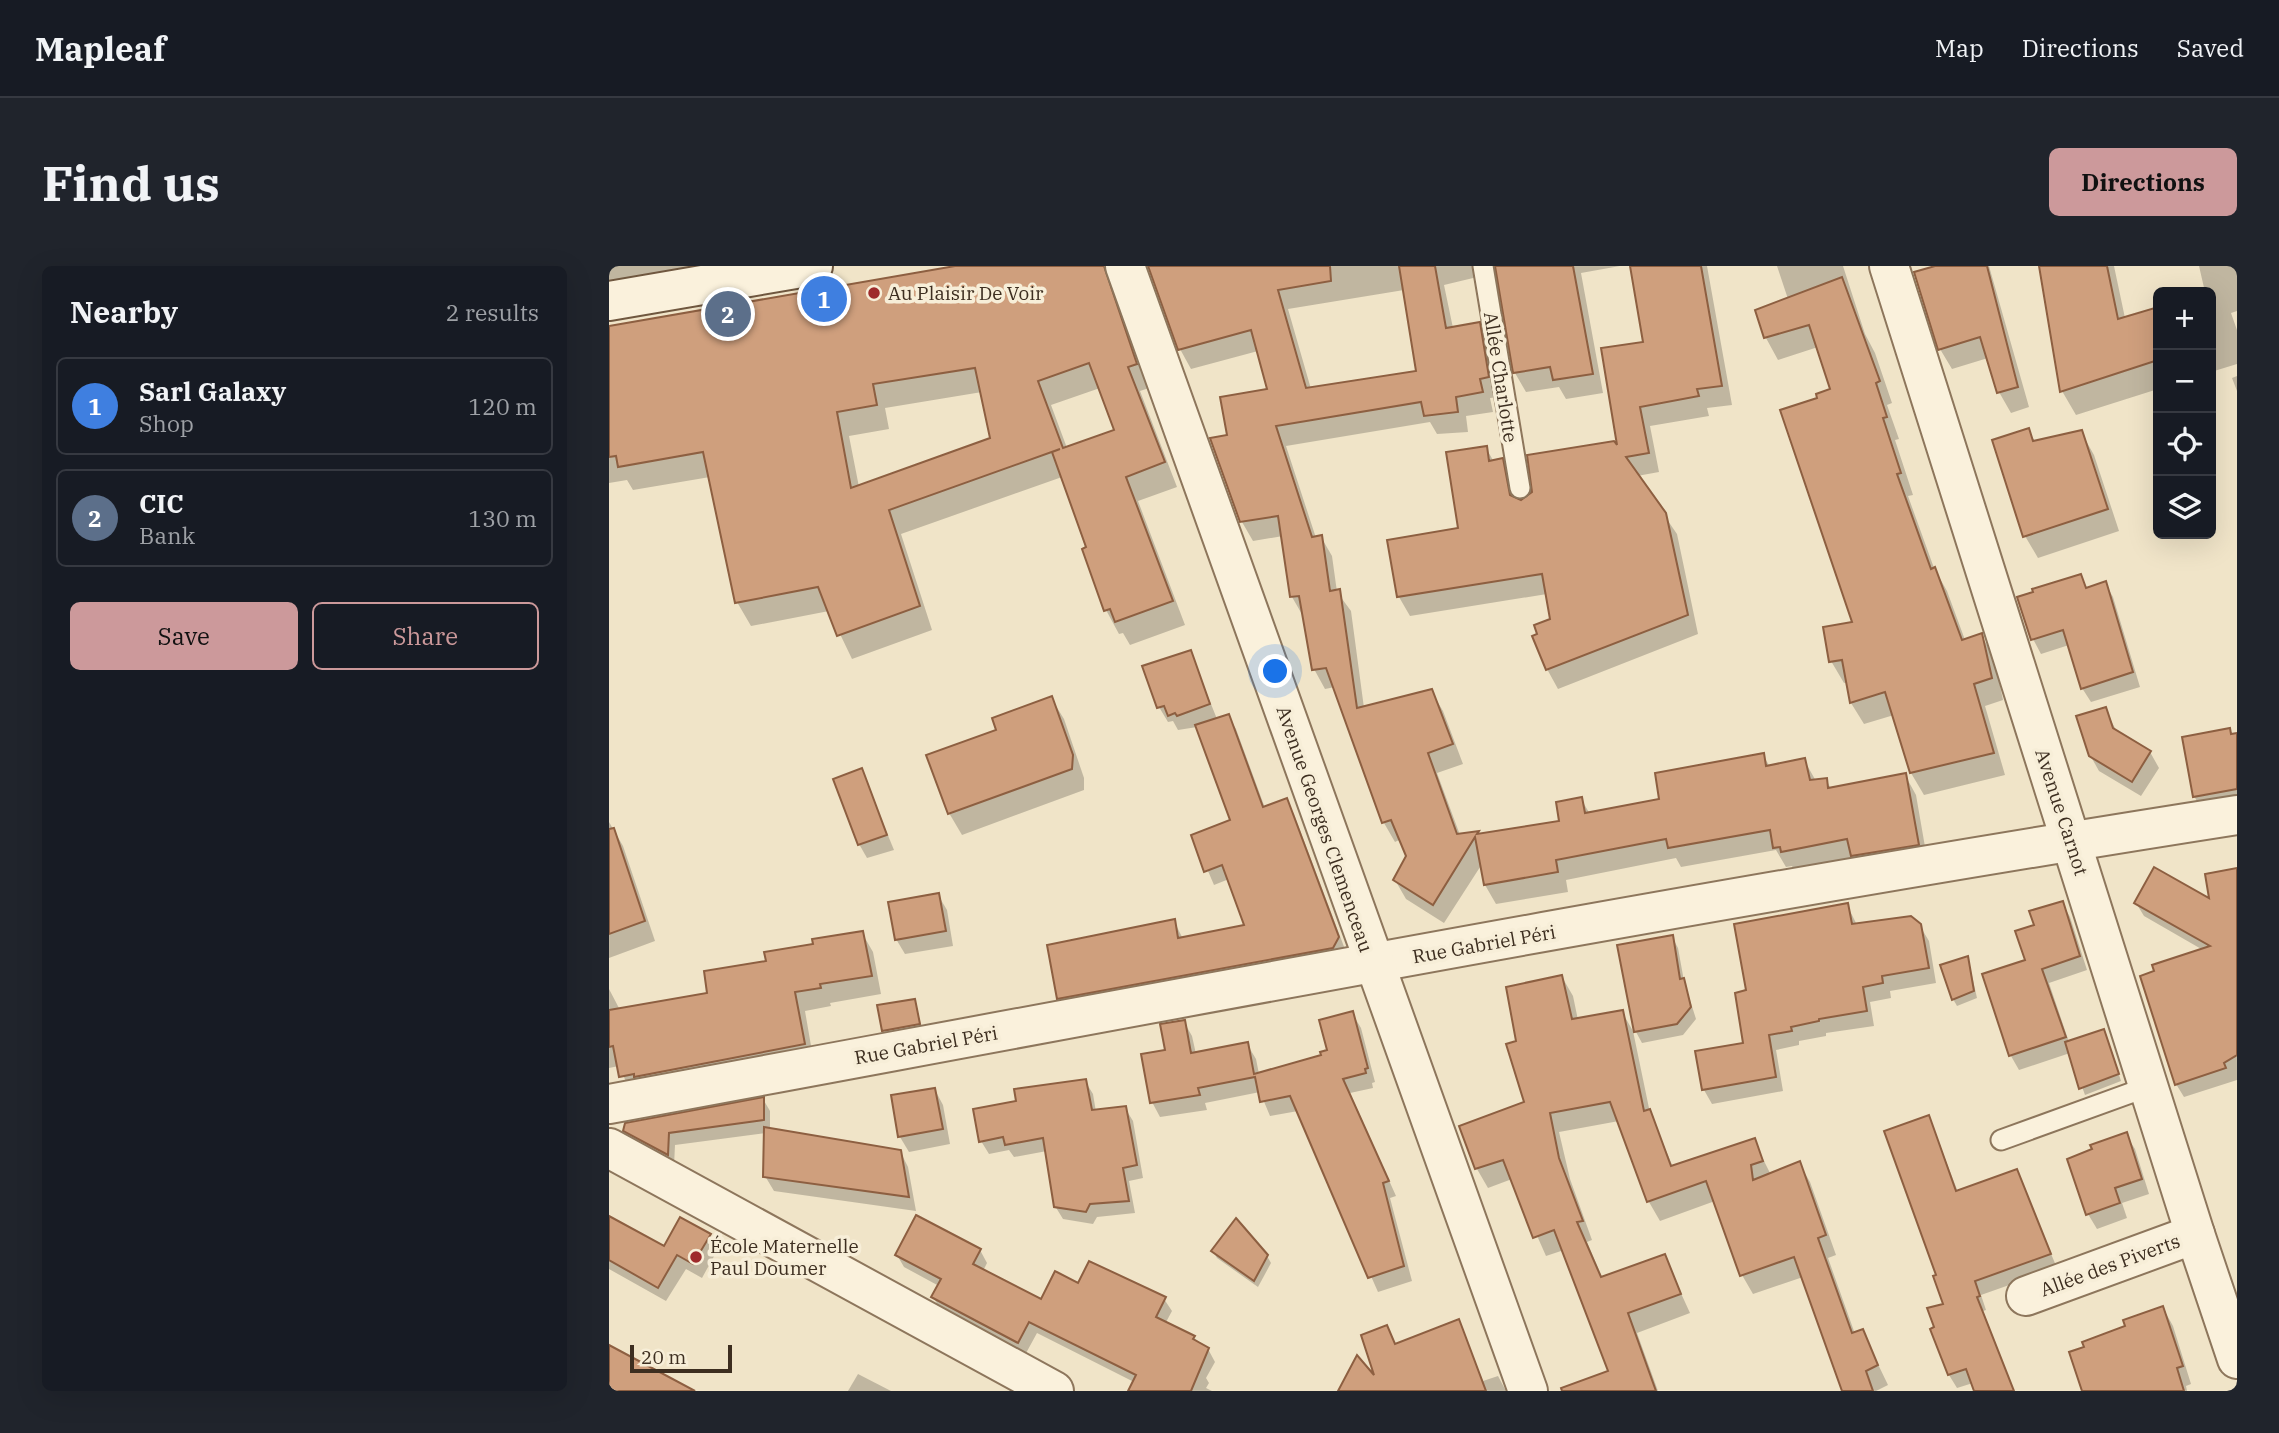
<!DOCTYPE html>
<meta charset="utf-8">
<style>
:root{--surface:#171b24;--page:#20242c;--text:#f1f3f6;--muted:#9ea1a6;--line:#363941;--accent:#cc999b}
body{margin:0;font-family:"IBM Plex Serif",serif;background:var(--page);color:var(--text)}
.controls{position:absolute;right:21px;top:21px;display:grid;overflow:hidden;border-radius:10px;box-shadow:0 7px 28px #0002}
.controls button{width:63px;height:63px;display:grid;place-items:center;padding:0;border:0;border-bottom:2px solid var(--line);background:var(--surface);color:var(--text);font:35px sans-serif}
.scale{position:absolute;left:21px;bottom:18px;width:102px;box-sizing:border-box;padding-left:7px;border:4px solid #3d2e20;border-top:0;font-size:19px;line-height:24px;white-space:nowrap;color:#3d2e20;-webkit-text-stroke:5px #f7eed8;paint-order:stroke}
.you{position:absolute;left:667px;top:406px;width:24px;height:24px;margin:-18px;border:5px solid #fff;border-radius:50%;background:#1a73e8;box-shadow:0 0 0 10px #1a73e833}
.badge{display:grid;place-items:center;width:46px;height:46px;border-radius:50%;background:var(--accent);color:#fff;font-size:23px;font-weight:700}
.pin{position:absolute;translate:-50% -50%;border:4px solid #fff;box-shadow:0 2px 7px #0006}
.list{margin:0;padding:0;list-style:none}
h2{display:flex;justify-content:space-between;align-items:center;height:91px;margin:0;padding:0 28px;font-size:30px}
h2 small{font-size:23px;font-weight:400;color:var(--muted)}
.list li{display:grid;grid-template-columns:46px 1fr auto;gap:21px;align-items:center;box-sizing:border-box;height:98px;margin:0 14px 14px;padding:0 14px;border:2px solid var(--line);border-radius:10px}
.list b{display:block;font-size:26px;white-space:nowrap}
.list p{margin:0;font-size:23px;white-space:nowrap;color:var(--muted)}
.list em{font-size:23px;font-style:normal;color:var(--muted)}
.actions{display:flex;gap:14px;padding:21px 28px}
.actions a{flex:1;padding:16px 0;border:2px solid var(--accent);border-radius:10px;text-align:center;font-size:24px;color:var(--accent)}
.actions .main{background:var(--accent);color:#111}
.icon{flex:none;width:38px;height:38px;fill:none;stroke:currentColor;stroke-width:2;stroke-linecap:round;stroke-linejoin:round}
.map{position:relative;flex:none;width:1628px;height:1125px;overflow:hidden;border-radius:10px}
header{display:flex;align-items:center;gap:42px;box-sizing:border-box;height:98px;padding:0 35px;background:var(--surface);border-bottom:2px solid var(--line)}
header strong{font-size:33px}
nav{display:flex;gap:38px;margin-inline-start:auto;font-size:24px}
.intro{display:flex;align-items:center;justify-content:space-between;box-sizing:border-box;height:168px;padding:0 42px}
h1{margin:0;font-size:49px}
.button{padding:18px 32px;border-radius:10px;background:var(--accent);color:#111;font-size:24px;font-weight:700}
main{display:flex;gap:42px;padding:0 42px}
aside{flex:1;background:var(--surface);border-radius:10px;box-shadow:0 7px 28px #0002}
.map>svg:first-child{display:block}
.shadow{fill:#0003;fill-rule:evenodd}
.building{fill:#cf9f7d;stroke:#8d5f41;stroke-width:2;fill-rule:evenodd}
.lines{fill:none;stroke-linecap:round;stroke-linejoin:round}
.service-casing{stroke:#8d765c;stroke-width:23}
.minor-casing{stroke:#8d765c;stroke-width:42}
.tertiary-casing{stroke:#8d765c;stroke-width:42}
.secondary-casing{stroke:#6f573f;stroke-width:42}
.service{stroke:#faf1dc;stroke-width:19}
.minor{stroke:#faf1dc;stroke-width:38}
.tertiary{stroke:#faf1dc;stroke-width:38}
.secondary{stroke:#faf1dc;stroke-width:38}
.poi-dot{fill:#9e2a2b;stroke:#f7eed8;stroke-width:2.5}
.labels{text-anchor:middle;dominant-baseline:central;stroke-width:7;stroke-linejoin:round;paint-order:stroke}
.poi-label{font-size:19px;fill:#3d2e20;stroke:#f7eed8;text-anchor:start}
.street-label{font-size:19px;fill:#3d2e20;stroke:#f7eed8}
</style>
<header>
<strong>Mapleaf</strong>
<nav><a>Map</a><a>Directions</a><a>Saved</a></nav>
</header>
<div class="intro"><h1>Find us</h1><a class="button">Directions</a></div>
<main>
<aside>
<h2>Nearby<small>2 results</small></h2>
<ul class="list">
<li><span class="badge" style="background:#3f7fe0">1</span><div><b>Sarl Galaxy</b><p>Shop</p></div><em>120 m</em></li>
<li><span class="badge" style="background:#5c6f8a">2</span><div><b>CIC</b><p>Bank</p></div><em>130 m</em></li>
</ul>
<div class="actions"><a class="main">Save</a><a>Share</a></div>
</aside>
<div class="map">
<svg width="1628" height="1125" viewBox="0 0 1628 1125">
<rect width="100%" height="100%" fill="#f0e4c8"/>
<!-- shadow -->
<g class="shadow">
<path d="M0,0H147L0,34Z"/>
<path d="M359,0L494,3L508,27L540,122L531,125L568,221L529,235L576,359L521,379L514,367L510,368L497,344L453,211L292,268L323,364L243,393L220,345L142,360L128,336L101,211L24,224L18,214L0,217V61ZM491,122L507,165L458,182L442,139ZM373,126L383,174L250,221L240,170L280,163L276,142Z"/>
<path d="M539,0H1011L972,7L994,127L957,133L950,121L917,126L906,107L888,8L885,7L835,19L844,62L870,58L881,77L890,131L881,132L884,146L857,150L859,166L828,168L821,156L677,180L707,272L712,271L723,290L728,326L742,345L755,442L822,425L834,445L854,498L828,507L851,569L869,567L871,570L953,557L972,533L981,548L1052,534L1154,489L1161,501L1195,494L1207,515L1217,513L1222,523L1296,509L1307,529L1319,598L1185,604L1183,600L1177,601L1167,584L1072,601L1067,592L957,614L959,626L887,638L876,619L873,598L835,657L797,633L786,614L799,590L792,573L786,576L775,557L726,421L716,423L705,403L694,350L683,331L674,270L644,275L633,256L620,171L661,124L649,85L582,103L571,83ZM795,24L809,106L702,123L679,43Z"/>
<path d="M1023,0H1098L1123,139L1098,142L1100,150L1041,160L1050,206L1028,210L1068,268L1089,368L949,423L938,403L943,354L938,328L801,350L790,331L780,276L851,263L877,182L885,196L893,194L904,214L908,235L919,233L925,221L1011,186L1036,77Z"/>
<path d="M1168,0H1234L1256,68L1266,87L1283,137L1278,139L1290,173L1286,174L1304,229L1299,230L1325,302L1338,325L1356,374L1372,369L1385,391L1394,434L1376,440L1396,509L1315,529L1302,507L1285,449L1255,458L1242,437L1239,416L1235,417L1222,395L1246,357L1210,133L1223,124L1209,81L1169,94L1157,72L1148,45L1179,33Z"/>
<path d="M1332,0H1380L1420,141L1402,147L1390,126L1379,92L1343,103L1331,83Z"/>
<path d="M1431,0H1505L1516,52L1549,42V123L1467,149L1453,125Z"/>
<path d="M1590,0H1628V45L1622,47L1628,64V98L1602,106V26H1596Z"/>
<path d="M1628,110V125L1623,112Z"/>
<path d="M1419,164L1426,176L1472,166L1485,189L1510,265L1429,292L1416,270Z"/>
<path d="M1471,310L1479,323L1496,317L1504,331L1531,421L1482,436L1473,422L1460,379L1432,388L1424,373Z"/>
<path d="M581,386L608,453L619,450L627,463L656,542L677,534L685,548L737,686L457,746L449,732L565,655L574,673L638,661L620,613L605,619L584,570L624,555L588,461L569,464L564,455L559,456L550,441Z"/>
<path d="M442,432L455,453L475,512V524L353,569L340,547L389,465Z"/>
<path d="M1496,443L1508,466L1541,486L1550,502L1532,530L1490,505L1481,489Z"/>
<path d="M1620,464L1623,470L1628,469V536L1592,542L1585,530Z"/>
<path d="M252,504L285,584L258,592L250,578Z"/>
<path d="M0,556L14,580L46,675L0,692Z"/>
<path d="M1628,602V814L1575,831L1567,818L1594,684L1535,650L1527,637L1602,635L1598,607Z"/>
<path d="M329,629L338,644L344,680L296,688L287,673Z"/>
<path d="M1453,637L1461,651L1478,704L1440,717L1460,776L1498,772L1512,815L1476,829L1461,787L1410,804L1402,790L1375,709L1418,695L1427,660Z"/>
<path d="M1238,639L1248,659L1311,660L1320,675L1327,717L1281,725L1282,732L1261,736L1265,760L1217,767V770L1190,775V779L1167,784L1174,825L1103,838L1095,824L1137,778L1139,726Z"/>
<path d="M253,667L264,686L272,728L221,737L222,740L196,745L205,797L23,829L10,800L0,802V723L11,744L101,728L159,696Z"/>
<path d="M1063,671L1069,682L1075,715L1087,753L1074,769L1033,777L1027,766Z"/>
<path d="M1359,692L1368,732L1348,740L1344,733Z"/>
<path d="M953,711L964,730L969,754L1013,746L1024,765L1041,847L1064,901L1145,875L1162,909L1190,897L1201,916L1227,989L1219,992L1246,1068L1253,1065L1279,1119L1267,1125H1235L1194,1011L1144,1028L1133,1009L1106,935L1051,955L1040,936L1010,855L950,866L961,913L983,974L978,976L994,1013L1055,990L1081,1047L1028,1067L1049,1125H983L1001,1106L955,984L937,990L903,913L879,922L868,903L852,861L917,837L909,776Z"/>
<path d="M305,735L314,765L279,771L275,764Z"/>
<path d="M743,747L752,762L766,816L763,817L764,822L741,827L787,930L781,932L803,1015L769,1026L689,845L661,850L651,826L596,837L598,844L551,851L543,836L558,785L575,756L583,770L587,788L638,778L647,793L650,808L714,790L721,785Z"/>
<path d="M476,815L484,828L487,846L516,842L524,855L534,912L520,915L526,947L488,951L484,958L454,953L446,940L438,885L405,891L400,884L380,888L372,875L409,837Z"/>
<path d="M326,824L334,839L341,878L300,886L291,871L284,830Z"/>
<path d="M154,833L161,845V863L291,885L299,901L307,945L165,925L156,910L157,867L66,879L65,900L23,877L16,864Z"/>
<path d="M1320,851L1349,926L1407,905L1448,1002L1372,1029L1377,1044L1374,1045L1405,1125H1367L1364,1117L1348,1122L1340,1109L1336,1039L1330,1010Z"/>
<path d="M1517,869L1526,883L1540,928L1513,937L1518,952L1488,963L1479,948L1460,894Z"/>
<path d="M0,952L56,982L101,969L109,983L93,1012L77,1003L57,1035L0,1003Z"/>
<path d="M371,984L378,997L374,1005L433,1035L470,1020L555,1033L563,1045L556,1058L584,1071L599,1083L606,1096L597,1112L600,1117L597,1122L603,1125H529L525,1116L428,1067L416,1089L332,1044L324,1031L330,1020L295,1001L288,989Z"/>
<path d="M604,985L658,990L662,997L649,1021L608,992Z"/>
<path d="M1554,1042L1564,1060L1582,1118L1577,1120L1578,1125H1476L1518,1061Z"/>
<path d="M849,1055L874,1115L889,1110L897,1125H731L770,1116L777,1061L787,1079Z"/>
<path d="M249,1108L282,1125H239Z"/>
</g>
<!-- building -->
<g class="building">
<path d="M346,0H495L528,98L519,101L556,196L517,211L564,335L506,356L501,343L495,345L473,283L477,281L443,186L451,183L280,244L311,340L228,370L209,321L126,337L94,186L9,201L7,190L0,191V60ZM480,97L505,164L454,182L429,115ZM366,102L381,172L242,222L228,146L268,139L264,118Z"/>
<path d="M539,0H721L722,15L669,24L697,122L807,105L790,0H826L837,62L871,56L880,111L871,113L874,126L847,131L849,146L815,150L812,136L667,160L703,271L713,269L721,325L731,323L748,442L823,423L844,478L819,487L848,568L870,565L868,568L950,555L947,536L973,531L976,547L1050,533L1046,507L1155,487L1157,500L1196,492L1201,514L1218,512L1219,522L1297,507L1310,579L1242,590L1238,573L1172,586L1171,581L1164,582L1161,564L1059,582L1057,573L947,594L949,606L875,619L866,571L824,639L784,614L797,590L782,554L773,557L717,402L703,404L690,330L681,331L669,250L631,256L601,172L618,169L611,131L658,123L642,64L569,84Z"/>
<path d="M886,0H964L984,108L944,114L941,101L904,107Z"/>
<path d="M1021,0H1092L1113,120L1088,123L1090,130L1031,141L1040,187L1017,191L1057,247L1079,349L937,404L923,370L928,368L925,359L941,353L933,308L788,331L778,274L849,262L837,186L878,180L880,195L894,192L901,229L912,234L923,226L918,189L1005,175L1008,179L992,82L1034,76Z"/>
<path d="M1326,0H1378L1409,121L1388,127L1371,71L1329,84L1305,6Z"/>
<path d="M1430,0H1498L1509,53L1549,41V94L1451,126Z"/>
<path d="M1233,11L1271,115L1267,117L1278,151L1274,152L1292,207L1288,208L1322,303L1326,301L1353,374L1373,367L1383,412L1365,418L1385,487L1301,507L1276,426L1241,437L1233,394L1220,396L1214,361L1243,356L1171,144L1208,132L1207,128L1221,123L1200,59L1155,72L1146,44Z"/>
<path d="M1420,162L1424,175L1473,164L1499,243L1414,271L1383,174Z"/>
<path d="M1472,308L1477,322L1497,315L1524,406L1472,423L1454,364L1422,374L1408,331L1424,326L1423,323Z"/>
<path d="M582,384L601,438L568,450L566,447L559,450L555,440L548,442L533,400Z"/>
<path d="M443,430L464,489L463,503L339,548L317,489L387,464L383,452Z"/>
<path d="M1497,441L1504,462L1542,485L1523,516L1480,490L1467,450Z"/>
<path d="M620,448L654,541L678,532L730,671L724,682L448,733L438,679L566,653L569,672L635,659L613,599L595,606L582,569L621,554L586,459Z"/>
<path d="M1621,462L1622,468L1628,467V523L1584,531L1573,471Z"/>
<path d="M253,502L278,569L249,579L224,513Z"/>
<path d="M5,562L36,655L0,668V563Z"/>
<path d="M1545,601L1600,632L1596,608L1628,602V789L1615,797L1617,802L1566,819L1531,710L1545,705L1543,699L1601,680L1525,637Z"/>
<path d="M330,627L337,665L286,674L279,636Z"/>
<path d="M1454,635L1471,690L1433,703L1457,771L1400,790L1373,708L1416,694L1406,665L1425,659L1420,645Z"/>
<path d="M1239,637L1243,658L1302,650L1312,658L1320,702L1273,710L1274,717L1254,721L1258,745L1210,753V755L1182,761L1183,765L1160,769L1167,811L1093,824L1086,785L1134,777L1126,727L1137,724L1125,658Z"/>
<path d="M254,665L263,710L211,718L212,722L186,726L196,778L25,811V808L10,811L4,780L0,781V744L98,727L95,705L157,695L155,686L204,678L203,673Z"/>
<path d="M1064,669L1071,713L1075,712L1082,741L1068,758L1025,766L1008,679Z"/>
<path d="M1359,690L1365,725L1343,734L1331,699Z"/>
<path d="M953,709L963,753L1014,744L1035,845L1041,843L1062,900L1146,872L1154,895L1142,899L1144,914L1191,895L1217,969L1209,972L1243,1067L1254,1063L1269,1099L1257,1105L1264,1125H1233L1185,991L1131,1010L1097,915L1038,936L1001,836L941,847L950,892L974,955L968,956L992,1011L1056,988L1072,1028L1019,1047L1047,1125H953L952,1122L999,1105L945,964L924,972L894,894L866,903L850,860L915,836L897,778L907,775L897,721Z"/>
<path d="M306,733L311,758L273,765L268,739Z"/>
<path d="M744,745L759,802L756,803L757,807L734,813L780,915L774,917L795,1000L759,1012L681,830L651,836L646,811L589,822L591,829L541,837L532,788L556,784L551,758L576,754L582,787L639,776L645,808L712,789L711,786L718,784L710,754Z"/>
<path d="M1495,763L1510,808L1470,823L1456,776Z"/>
<path d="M477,813L483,844L517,840L528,899L514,902L520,935L481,938L477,946L445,941L434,872L396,879L394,871L370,876L364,843L407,835L405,823Z"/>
<path d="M326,822L334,863L289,871L282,829Z"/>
<path d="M155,831V854L60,867L59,889L14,865L16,857Z"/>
<path d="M1320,849L1347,925L1408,903L1442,988L1366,1015L1371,1030L1368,1031L1405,1125H1365L1357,1103L1339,1109L1321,1063L1325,1061L1318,1042L1334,1038L1324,1010L1327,1009L1275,865Z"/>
<path d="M155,861L292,884L300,931L154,911Z"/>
<path d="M1518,866L1533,913L1506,922L1511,937L1477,949L1458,893L1483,883L1481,879Z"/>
<path d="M307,949L372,983L364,998L432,1033L446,1005L469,1017L480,995L557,1031L547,1051L586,1070L584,1073L600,1082L582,1125H519L527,1109L420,1056L409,1077L322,1031L332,1013L286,989Z"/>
<path d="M0,950L55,980L71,951L102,968L84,998L68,989L49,1022L0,994Z"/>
<path d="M627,952L659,989L645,1015L602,985Z"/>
<path d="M1554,1040L1574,1100L1568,1102L1575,1125H1473L1460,1086L1475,1081L1473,1076L1516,1060L1514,1054Z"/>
<path d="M850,1053L877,1125H729L748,1089L765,1109L752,1069L778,1059L786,1078Z"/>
<path d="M0,1079L86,1125H0Z"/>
</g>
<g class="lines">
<defs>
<g id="service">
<path d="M874,0L911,222"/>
<path d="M1392,874L1541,820"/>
</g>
<g id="minor">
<path d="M0,838C542,738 1083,634 1628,549"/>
<path d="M0,882L445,1125"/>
<path d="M1417,1030L1586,968"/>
</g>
<g id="tertiary">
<path d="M516,0L919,1125"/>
<path d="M1280,0L1586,968L1628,1093"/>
</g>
<path id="secondary" d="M0,35L204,0"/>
</defs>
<!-- service casing -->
<use href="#service" class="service-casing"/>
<!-- minor casing -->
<use href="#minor" class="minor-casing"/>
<!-- tertiary casing -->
<use href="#tertiary" class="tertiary-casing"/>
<!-- secondary casing -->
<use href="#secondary" class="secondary-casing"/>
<!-- service -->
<use href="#service" class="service"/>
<!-- minor -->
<use href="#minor" class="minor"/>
<!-- tertiary -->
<use href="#tertiary" class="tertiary"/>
<!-- secondary -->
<use href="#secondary" class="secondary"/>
</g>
<!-- markers -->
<g class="poi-dot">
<circle cx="265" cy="27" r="7"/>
<circle cx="87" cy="991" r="7"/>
</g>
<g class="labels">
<!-- poi labels -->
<g class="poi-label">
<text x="279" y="27">Au Plaisir De Voir</text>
<text x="101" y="980">École Maternelle<tspan x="101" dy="22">Paul Doumer</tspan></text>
</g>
<!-- street labels -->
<g class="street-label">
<text transform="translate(892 111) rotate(81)">Allée Charlotte</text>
<text transform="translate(1453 546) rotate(72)">Avenue Carnot</text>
<text transform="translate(716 563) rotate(71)">Avenue Georges Clemenceau</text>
<text transform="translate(875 678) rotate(-10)">Rue Gabriel Péri</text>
<text transform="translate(317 779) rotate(-10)">Rue Gabriel Péri</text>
<text transform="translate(1501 999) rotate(-20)">Allée des Piverts</text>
</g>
</g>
</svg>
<div class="controls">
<button>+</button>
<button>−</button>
<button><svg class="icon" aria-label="locate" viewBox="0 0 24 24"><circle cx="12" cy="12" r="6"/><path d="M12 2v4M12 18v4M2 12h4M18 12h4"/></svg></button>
<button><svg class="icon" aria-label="layers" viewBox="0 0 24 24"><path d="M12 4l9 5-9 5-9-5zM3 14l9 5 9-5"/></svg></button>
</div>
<div class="scale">20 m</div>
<div class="you"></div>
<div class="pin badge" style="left:215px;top:33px;background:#3f7fe0">1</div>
<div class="pin badge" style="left:119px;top:48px;background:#5c6f8a">2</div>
</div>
</main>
